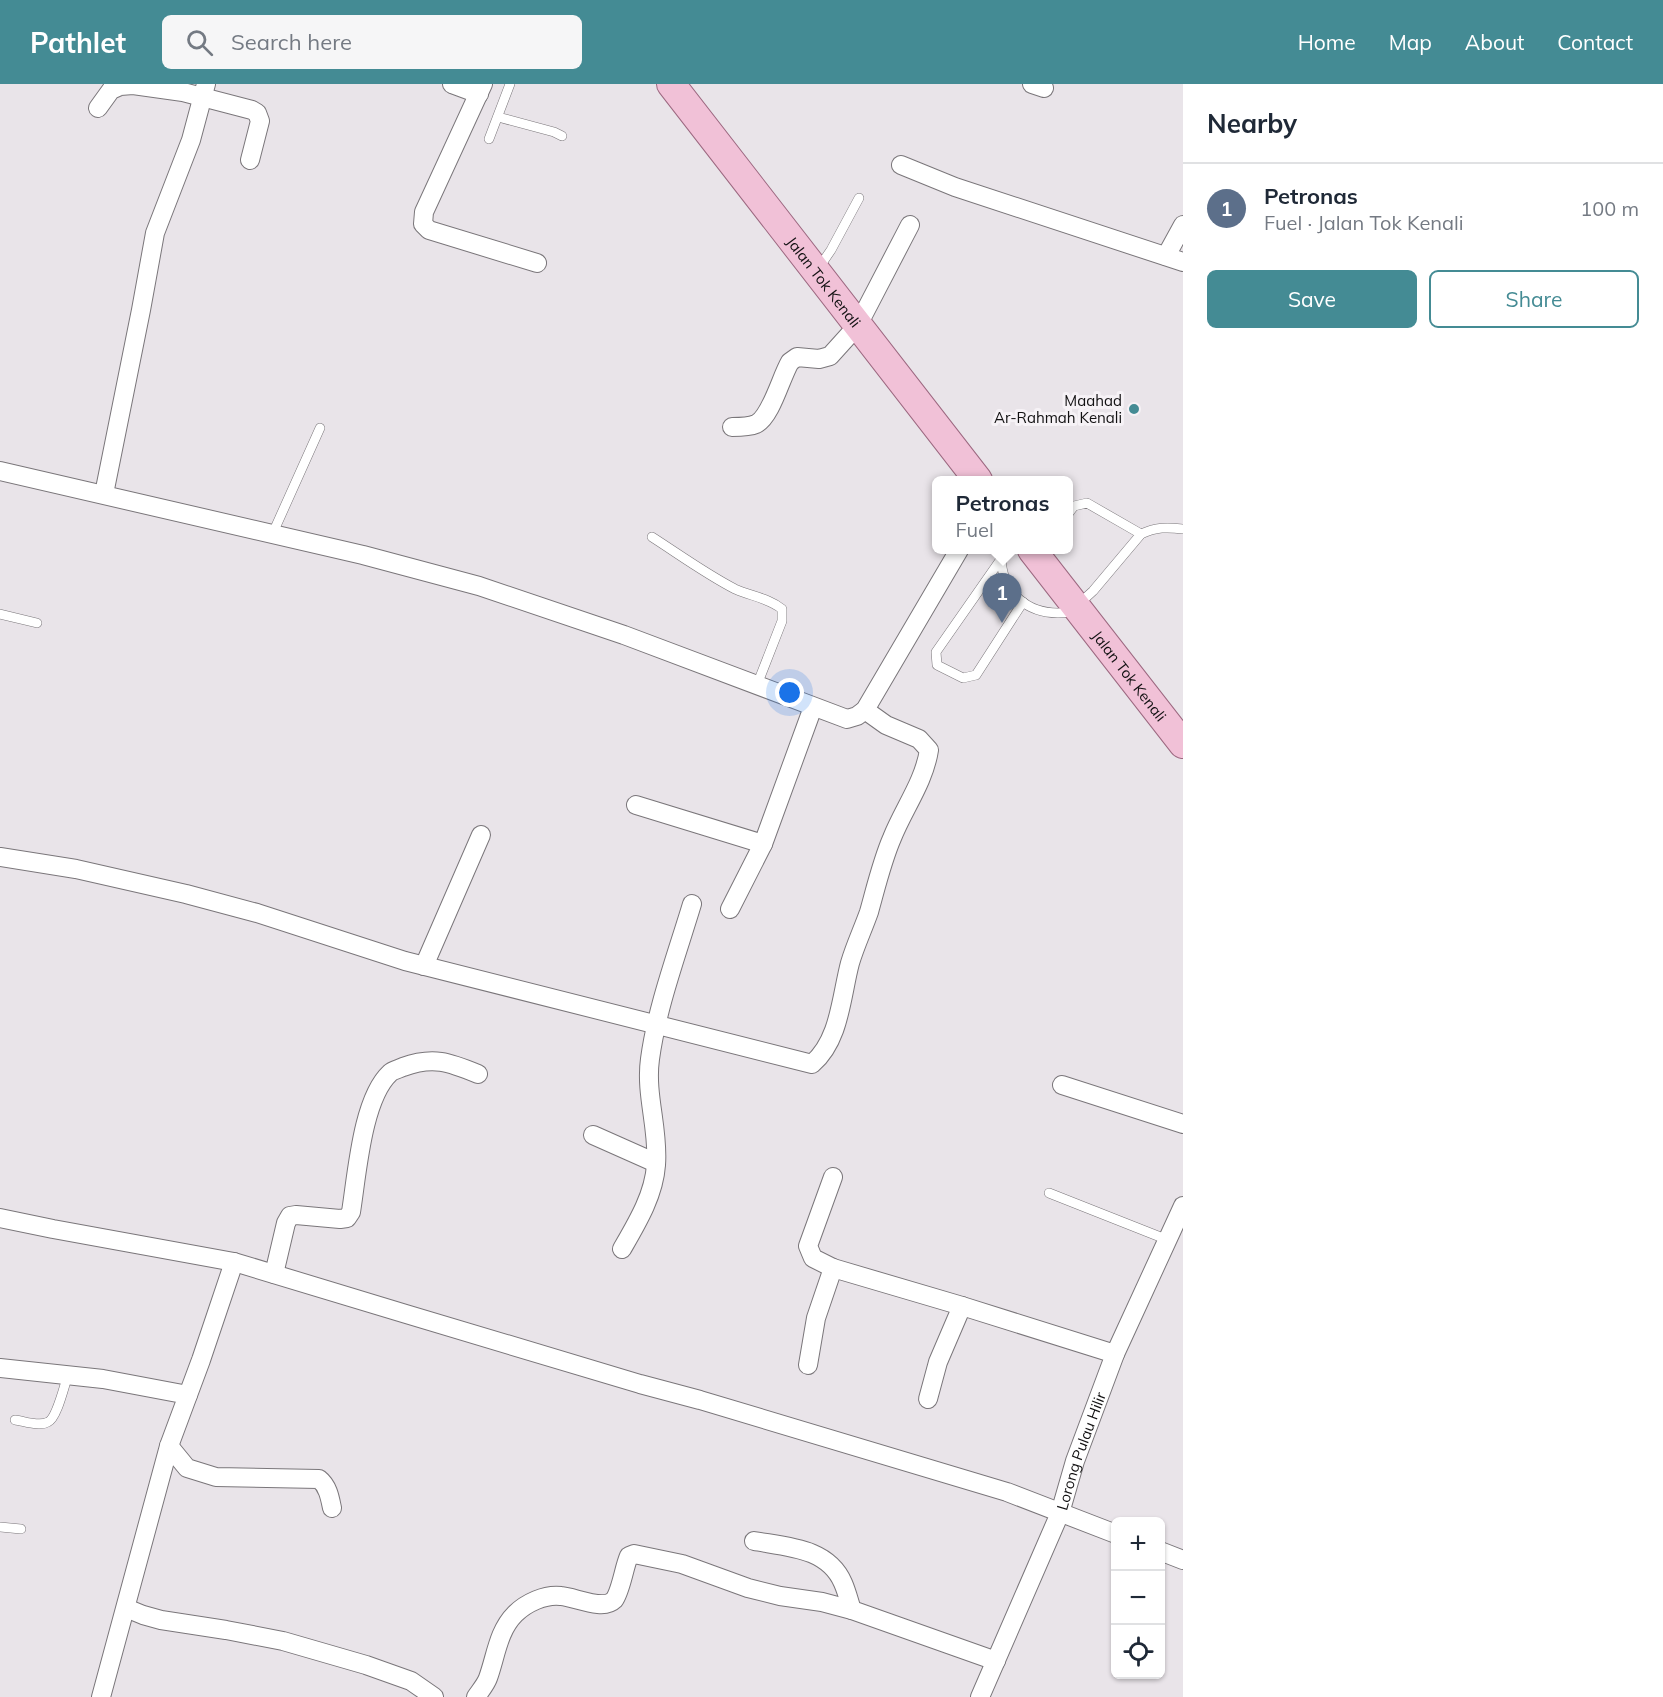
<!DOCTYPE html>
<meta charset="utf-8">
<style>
:root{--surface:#fff;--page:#f6f6f7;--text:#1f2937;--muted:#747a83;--line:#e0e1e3;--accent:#448b94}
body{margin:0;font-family:Mulish,sans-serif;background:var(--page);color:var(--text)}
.controls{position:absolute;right:18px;bottom:18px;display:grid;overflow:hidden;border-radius:9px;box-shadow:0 2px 4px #0004}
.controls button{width:54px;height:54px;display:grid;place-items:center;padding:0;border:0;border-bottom:2px solid var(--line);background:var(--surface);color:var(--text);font:30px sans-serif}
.you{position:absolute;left:790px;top:609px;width:21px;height:21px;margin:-15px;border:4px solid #fff;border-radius:50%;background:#1a73e8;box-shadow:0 0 0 9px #1a73e833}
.badge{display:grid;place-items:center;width:39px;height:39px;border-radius:50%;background:var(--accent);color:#fff;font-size:20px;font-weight:700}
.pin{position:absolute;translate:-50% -50px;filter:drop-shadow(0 2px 3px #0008)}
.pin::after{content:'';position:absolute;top:32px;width:21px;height:18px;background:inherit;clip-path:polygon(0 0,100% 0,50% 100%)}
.popup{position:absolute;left:932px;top:392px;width:141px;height:78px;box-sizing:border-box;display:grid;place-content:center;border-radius:9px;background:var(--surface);filter:drop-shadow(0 2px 4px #0005);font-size:20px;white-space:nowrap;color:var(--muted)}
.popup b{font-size:22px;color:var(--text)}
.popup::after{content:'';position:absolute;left:50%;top:100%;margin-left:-12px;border:12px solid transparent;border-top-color:var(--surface)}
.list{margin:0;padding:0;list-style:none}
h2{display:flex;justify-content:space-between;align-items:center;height:78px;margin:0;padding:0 24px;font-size:26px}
h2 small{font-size:20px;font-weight:400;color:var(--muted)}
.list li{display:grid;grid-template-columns:39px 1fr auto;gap:18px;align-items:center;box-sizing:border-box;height:90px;padding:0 24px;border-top:2px solid var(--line)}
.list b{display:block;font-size:22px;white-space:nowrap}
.list p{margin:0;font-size:20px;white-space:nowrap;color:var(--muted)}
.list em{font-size:20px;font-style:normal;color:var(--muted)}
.actions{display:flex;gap:12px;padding:18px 24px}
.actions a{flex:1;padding:14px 0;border:2px solid var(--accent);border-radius:9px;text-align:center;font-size:21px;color:var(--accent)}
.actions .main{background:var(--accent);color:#fff}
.icon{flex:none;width:33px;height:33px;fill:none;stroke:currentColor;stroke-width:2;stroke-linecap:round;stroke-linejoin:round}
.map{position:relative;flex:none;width:1183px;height:1613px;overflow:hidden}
header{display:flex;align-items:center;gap:36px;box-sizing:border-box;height:84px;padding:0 30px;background:var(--accent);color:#fff}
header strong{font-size:28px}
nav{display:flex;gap:33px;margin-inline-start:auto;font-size:21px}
.search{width:420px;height:54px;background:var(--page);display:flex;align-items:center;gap:15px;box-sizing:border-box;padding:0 21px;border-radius:9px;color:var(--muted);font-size:22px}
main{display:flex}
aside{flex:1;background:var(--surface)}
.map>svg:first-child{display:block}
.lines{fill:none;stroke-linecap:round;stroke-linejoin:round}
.lane-casing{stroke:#7a767a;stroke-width:10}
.street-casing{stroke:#7a767a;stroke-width:20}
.primary-casing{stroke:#9c6880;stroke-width:30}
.lane{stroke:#fff;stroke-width:9}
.street{stroke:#fff;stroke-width:18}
.primary{stroke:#f1c1d7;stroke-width:28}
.poi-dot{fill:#448b94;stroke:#f6f2f6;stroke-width:2}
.labels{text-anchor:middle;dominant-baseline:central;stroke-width:6;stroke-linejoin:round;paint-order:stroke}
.street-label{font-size:15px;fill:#121112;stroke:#f6f2f6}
.poi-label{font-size:15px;fill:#121112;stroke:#f6f2f6;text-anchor:end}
</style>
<header>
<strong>Pathlet</strong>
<div class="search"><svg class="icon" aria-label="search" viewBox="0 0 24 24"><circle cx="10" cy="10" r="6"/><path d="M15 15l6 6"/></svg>Search here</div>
<nav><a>Home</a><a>Map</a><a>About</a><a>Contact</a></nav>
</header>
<main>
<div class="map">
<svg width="1183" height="1613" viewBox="0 0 1183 1613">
<rect width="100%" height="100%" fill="#e9e4e9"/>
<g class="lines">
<defs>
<g id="lane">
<path d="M498,33L554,48L562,52"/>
<path d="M489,55L510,0"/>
<path d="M818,185L831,166L859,114"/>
<path d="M1141,450C1156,443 1167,443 1183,445"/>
<path d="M272,451L320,344"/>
<path d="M652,453C680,471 706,490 735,505C750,512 769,514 782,525V537L757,601"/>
<path d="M1001,466C999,508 1028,534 1070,528L1093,507L1141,450L1087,419L1074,422L1068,430"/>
<path d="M1001,475L936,568L937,581L963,594L976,591L1023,518"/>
<path d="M0,530L37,539"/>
<path d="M1049,1109L1168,1156"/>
<path d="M15,1336C24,1337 39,1343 48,1338C57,1334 64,1302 68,1291"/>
<path d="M0,1443L21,1445"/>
</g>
<g id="street">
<path d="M452,0L479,10"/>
<path d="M483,0L424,128L423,140L429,146L537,179"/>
<path d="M1032,0L1044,4"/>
<path d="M98,24L111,6L120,2L133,1L183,8L252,26L257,29L260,37L250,76"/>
<path d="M901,81L955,103L1183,178"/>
<path d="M1166,172L1183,141"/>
<path d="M732,343C739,343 749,343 756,340C771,333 781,293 790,278L797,273L819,275L830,272L858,241L910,141"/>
<path d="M0,387L363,471L479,502L624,551L847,635L857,632L865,626L959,466"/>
<path d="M104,410L141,226L155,149L191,56L206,0"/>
<path d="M636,721L763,760"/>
<path d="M0,773L76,785L186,810L257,829L405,877L812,980C840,956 841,913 850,879C855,862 863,845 869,828C876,803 882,777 892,754C904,724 924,698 929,666L919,655L886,641L865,626"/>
<path d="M730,825L763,760L813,623"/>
<path d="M424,882L481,751"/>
<path d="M1062,1001L1183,1040"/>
<path d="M593,1051L656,1079"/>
<path d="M833,1093L808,1162L813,1174L833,1184"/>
<path d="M0,1134L53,1145L234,1178L406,1230L640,1300L700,1316L1007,1408L1116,1450"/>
<path d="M622,1165C637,1139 654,1111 656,1081C659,1045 645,1011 650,975C657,923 677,870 692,820"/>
<path d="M274,1190L286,1139L290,1132L296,1131L340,1135L347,1134L351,1128C357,1091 362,1015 390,989C393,986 399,985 403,983C433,972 449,978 478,990"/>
<path d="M808,1281L816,1234L833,1184L962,1222L1115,1270"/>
<path d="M0,1284L103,1295L188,1311"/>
<path d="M928,1315L938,1278L962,1222"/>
<path d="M169,1362L187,1384L216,1393L319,1395C328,1402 330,1414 332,1424"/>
<path d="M754,1457C788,1463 828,1464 843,1499C847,1508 849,1517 852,1526L996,1577"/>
<path d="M1160,1467L1183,1476"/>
<path d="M126,1524L143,1531L161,1536L226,1546L283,1557L366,1581L411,1597L434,1613"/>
<path d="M101,1613L169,1362L201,1276L234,1178"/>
<path d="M476,1613C480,1607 486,1600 488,1594C496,1572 498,1547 515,1530C526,1519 545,1510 561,1512C575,1513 603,1527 614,1516C621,1507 624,1483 629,1472L634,1470L682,1480L748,1504L780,1512L822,1518L852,1526"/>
<path id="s1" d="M980,1613L1060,1429L1075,1377L1115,1270L1183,1122"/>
</g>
<g id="primary">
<path id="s2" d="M671,0L978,396"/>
<path id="s3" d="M1032,466L1183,660"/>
</g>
</defs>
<!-- lane casing -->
<use href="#lane" class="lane-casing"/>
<!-- street casing -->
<use href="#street" class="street-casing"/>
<!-- primary casing -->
<use href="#primary" class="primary-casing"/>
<!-- lane -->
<use href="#lane" class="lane"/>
<!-- street -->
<use href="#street" class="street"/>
<!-- primary -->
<use href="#primary" class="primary"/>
</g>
<!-- markers -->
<circle class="poi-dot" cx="1134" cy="325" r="6"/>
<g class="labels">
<!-- street labels -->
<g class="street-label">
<text stroke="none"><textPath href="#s2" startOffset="250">Jalan Tok Kenali</textPath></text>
<text stroke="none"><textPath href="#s3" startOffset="159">Jalan Tok Kenali</textPath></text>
<text stroke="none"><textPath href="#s1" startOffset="266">Lorong Pulau Hilir</textPath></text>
</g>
<!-- poi labels -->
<g class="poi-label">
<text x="1122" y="316">Maahad<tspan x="1122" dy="17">Ar-Rahmah Kenali</tspan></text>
</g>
</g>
</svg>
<div class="controls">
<button>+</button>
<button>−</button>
<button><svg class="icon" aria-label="locate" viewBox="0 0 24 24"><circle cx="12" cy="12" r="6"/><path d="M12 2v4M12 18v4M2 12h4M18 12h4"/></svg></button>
</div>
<div class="you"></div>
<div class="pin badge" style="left:1002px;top:539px;background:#5c6f8a">1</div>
<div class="popup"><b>Petronas</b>Fuel</div>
</div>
<aside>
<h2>Nearby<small></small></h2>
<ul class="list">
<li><span class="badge" style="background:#5c6f8a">1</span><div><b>Petronas</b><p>Fuel · Jalan Tok Kenali</p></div><em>100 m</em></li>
</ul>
<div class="actions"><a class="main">Save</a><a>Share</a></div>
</aside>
</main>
